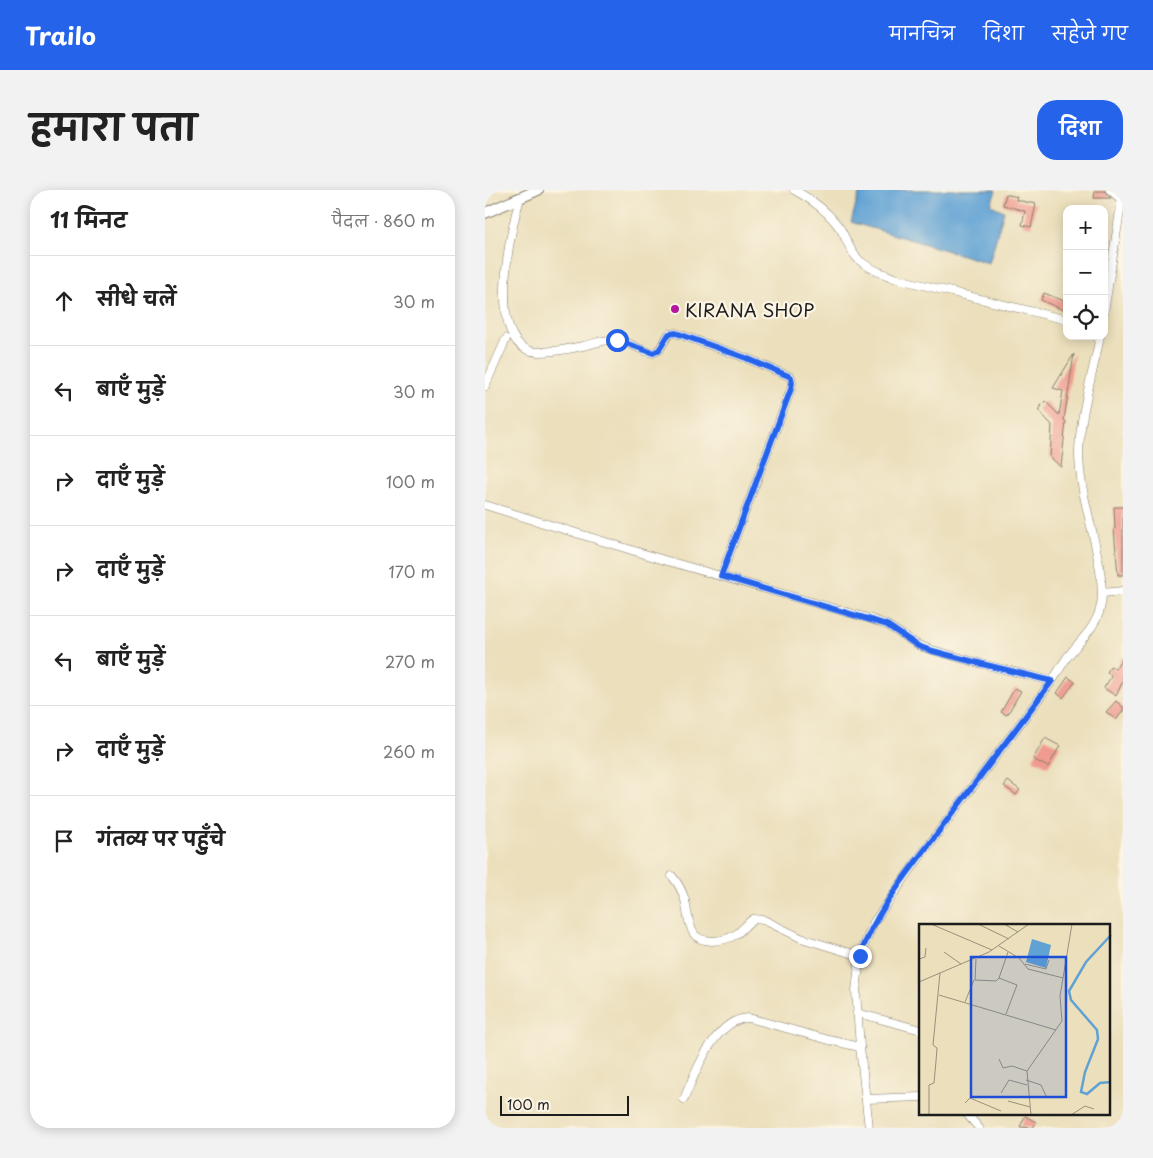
<!DOCTYPE html>
<html lang="hi">
<meta charset="utf-8">
<style>
:root{--surface:#fff;--page:#f2f2f2;--text:#222;--muted:#767676;--line:#e0e0e0;--accent:#2563eb}
body{margin:0;font-family:"Playpen Sans","Playpen Sans Deva",sans-serif;background:var(--page);color:var(--text)}
.controls{position:absolute;right:15px;top:15px;display:grid;overflow:hidden;border-radius:10px;box-shadow:0 2px 12px #0003}
.controls button{width:45px;height:45px;display:grid;place-items:center;padding:0;border:0;border-bottom:1px solid var(--line);background:var(--surface);color:var(--text);font:25px sans-serif}
.scale{position:absolute;left:15px;bottom:12px;width:129px;box-sizing:border-box;padding-left:5px;border:2px solid #1c1c1c;border-top:0;font-size:14px;line-height:18px;white-space:nowrap;color:#1c1c1c;-webkit-text-stroke:4px #fcf5e5;paint-order:stroke}
.stop{position:absolute;width:15px;height:15px;margin:-11px;border:4px solid #2563eb;border-radius:50%;background:#fff}
.stop.end{background:#2563eb;border-color:#fff;box-shadow:0 1px 5px #0008}
.list{margin:0;padding:0;list-style:none}
h2{display:flex;justify-content:space-between;align-items:center;height:65px;margin:0;padding:0 20px;font-size:21px}
h2 small{font-size:16px;font-weight:400;color:var(--muted)}
.list li{display:grid;grid-template-columns:32px 1fr auto;gap:15px;align-items:center;box-sizing:border-box;height:90px;padding:0 20px;border-top:1px solid var(--line)}
.list b{display:block;font-size:19px;white-space:nowrap}
.list em{font-size:16px;font-style:normal;color:var(--muted)}
.icon{flex:none;width:28px;height:28px;fill:none;stroke:currentColor;stroke-width:2;stroke-linecap:round;stroke-linejoin:round}
.map{position:relative;flex:none;width:638px;height:938px;overflow:hidden;border-radius:20px}
header{display:flex;align-items:center;gap:30px;box-sizing:border-box;height:70px;padding:0 25px;background:var(--accent);color:#fff}
header strong{font-size:24px}
nav{display:flex;gap:28px;margin-inline-start:auto;font-size:18px}
.intro{display:flex;align-items:center;justify-content:space-between;box-sizing:border-box;height:120px;padding:0 30px}
h1{margin:0;font-size:35px}
.button{padding:12px 22px;border-radius:20px;background:var(--accent);color:#fff;font-size:18px;font-weight:700}
main{display:flex;gap:30px;padding:0 30px}
aside{flex:1;background:var(--surface);border-radius:20px;box-shadow:0 2px 12px #0003}
.map>svg:first-child{display:block}
.water{fill:#61a2d4;stroke:#3e5f78}
.building{fill:#ef9b8f}
.lines{fill:none;stroke-linecap:round;stroke-linejoin:round}
.minor-casing{stroke:#847e6c;stroke-width:9}
.tertiary-casing{stroke:#847e6c;stroke-width:12}
.minor{stroke:#fff;stroke-width:8}
.tertiary{stroke:#fff;stroke-width:10}
.route{stroke:#2563eb;stroke-width:6}
.poi-dot{fill:#b5179e;stroke:#fcf5e5;stroke-width:2}
.labels{text-anchor:middle;dominant-baseline:central;stroke-width:4.5;stroke-linejoin:round;paint-order:stroke}
.poi-label{font-size:18px;fill:#1c1c1c;stroke:#fcf5e5;text-anchor:start}
.inset-river{fill:none;stroke:#61a2d4;stroke-width:2.5}
.inset-road{fill:none;stroke:#98917c;stroke-width:1}
.view{fill:#1d4ed8;fill-opacity:0.15;stroke:#1d4ed8;stroke-width:2.5}
.inset-edge{fill:none;stroke:#1c1c1c;stroke-width:2.5}
</style>
<header>
<strong>Trailo</strong>
<nav><a>मानचित्र</a><a>दिशा</a><a>सहेजे गए</a></nav>
</header>
<div class="intro"><h1>हमारा पता</h1><a class="button">दिशा</a></div>
<main>
<aside>
<h2>11 मिनट<small>पैदल · 860 m</small></h2>
<ul class="list">
<li><svg class="icon" aria-label="ahead" viewBox="0 0 24 24"><path d="M12 20V5M6 11l6-6 6 6"/></svg><div><b>सीधे चलें</b></div><em>30 m</em></li>
<li><svg class="icon" aria-label="left" viewBox="0 0 24 24"><path d="M17 20v-9H6M10 6l-5 5 5 5"/></svg><div><b>बाएँ मुड़ें</b></div><em>30 m</em></li>
<li><svg class="icon" aria-label="right" viewBox="0 0 24 24"><path d="M7 20v-9h11M14 6l5 5-5 5"/></svg><div><b>दाएँ मुड़ें</b></div><em>100 m</em></li>
<li><svg class="icon" aria-label="right" viewBox="0 0 24 24"><path d="M7 20v-9h11M14 6l5 5-5 5"/></svg><div><b>दाएँ मुड़ें</b></div><em>170 m</em></li>
<li><svg class="icon" aria-label="left" viewBox="0 0 24 24"><path d="M17 20v-9H6M10 6l-5 5 5 5"/></svg><div><b>बाएँ मुड़ें</b></div><em>270 m</em></li>
<li><svg class="icon" aria-label="right" viewBox="0 0 24 24"><path d="M7 20v-9h11M14 6l5 5-5 5"/></svg><div><b>दाएँ मुड़ें</b></div><em>260 m</em></li>
<li><svg class="icon" aria-label="arrive" viewBox="0 0 24 24"><path d="M6 21V4h12l-3 4 3 4H6"/></svg><div><b>गंतव्य पर पहुँचे</b></div></li>
</ul>
</aside>
<div class="map">
<svg width="638" height="938" viewBox="0 0 638 938">
<rect width="100%" height="100%" fill="#fcf5e5"/>
<filter id="ink" filterUnits="userSpaceOnUse"><feTurbulence type="fractalNoise" baseFrequency=".02" numOctaves="2"/><feDisplacementMap in="SourceGraphic" scale="10" xChannelSelector="R" yChannelSelector="G"/><feConvolveMatrix kernelMatrix="1 2 1 2 8 2 1 2 1" color-interpolation-filters="sRGB"/></filter>
<filter id="wash" filterUnits="userSpaceOnUse"><feTurbulence type="fractalNoise" baseFrequency=".0096" numOctaves="4" result="noise"/><feDisplacementMap in="SourceGraphic" scale="20" xChannelSelector="R" yChannelSelector="G"/><feGaussianBlur stdDeviation="1.12" result="paint"/><feColorMatrix in="noise" values="0 0 0 0 0 0 0 0 0 0 0 0 0 0 0 0 0 1.4 0 .05"/><feComposite in="paint" operator="in"/></filter>
<g filter="url(#wash)">
<rect width="100%" height="100%" fill="#ebdfbc"/>
<!-- water -->
<path class="water" d="M375,0H511L506,15L519,21L504,73L366,32Z"/>
<g id="blocks">
<!-- building -->
<g class="building">
<path d="M610,1H620L626,8H609Z"/>
<path d="M521,4L532,7L531,10L551,14L546,37L537,35L540,21L518,15Z"/>
<path d="M559,103L582,112V122L556,110Z"/>
<path d="M589,164L579,230L581,232L576,277L565,267L567,235L553,220L560,211L574,225L578,201L568,198Z"/>
<path d="M629,317H638V385H633L629,339H630Z"/>
<path d="M638,466V491L631,506L619,498L626,487V485L622,482L626,476L630,479Z"/>
<path d="M583,487L590,492L578,508L572,503Z"/>
<path d="M530,498L536,501L522,525L516,522Z"/>
<path d="M631,511L638,517V521L631,530L621,522Z"/>
<path d="M560,548L575,556L563,577L548,569Z"/>
<path d="M523,591L535,600L531,605L519,596Z"/>
<path d="M540,926L551,932L548,938L535,937Z"/>
</g>
</g>
</g>
<g filter="url(#ink)">
<use href="#blocks" fill-opacity="0" stroke="#847e6c" stroke-width="1"/>
<g class="lines">
<defs>
<g id="minor">
<path d="M309,0C328,10 344,22 356,40C362,50 365,62 374,70C384,79 397,83 409,88L582,130"/>
<path d="M625,0L637,10"/>
<path d="M35,8C24,47 0,159 53,162C67,162 84,159 98,156C109,154 121,148 132,150C145,152 155,161 168,163L174,160L184,144L191,143L261,168L306,187L307,193L306,199L236,386"/>
<path d="M619,122L638,2"/>
<path d="M0,196L21,149"/>
<path d="M0,315L179,370L386,429L402,435L433,455L444,459L497,474L567,491"/>
<path d="M618,403L638,401"/>
<path d="M187,686C193,693 197,700 200,710C202,720 203,735 209,744C218,755 240,751 250,745C257,741 261,734 268,729L279,730L316,748L375,766"/>
<path d="M372,823L436,840"/>
<path d="M199,909C210,883 230,828 264,828L344,850L375,857"/>
<path d="M381,909L436,907"/>
<path d="M482,924L494,938"/>
<path d="M384,938L375,857L371,801L375,766L381,751L389,732L431,672L567,491C572,484 576,476 581,469C593,452 610,439 615,419C618,409 617,400 616,389C612,347 594,305 594,262C595,223 608,184 615,146"/>
</g>
<path id="tertiary" d="M0,23L53,0"/>
</defs>
<!-- minor casing -->
<use href="#minor" class="minor-casing"/>
<!-- tertiary casing -->
<use href="#tertiary" class="tertiary-casing"/>
<!-- minor -->
<use href="#minor" class="minor"/>
<!-- tertiary -->
<use href="#tertiary" class="tertiary"/>
</g>
</g>
<g class="lines" filter="url(#ink)">
<!-- route -->
<path class="route" d="M132,150L168,163L174,160L184,144L191,143L261,168L306,187L307,193L306,199L236,386L386,430L402,435L433,456L444,460L497,474L567,491C529,541 492,591 454,641C425,680 391,720 375,766"/>
</g>
<!-- markers -->
<circle class="poi-dot" cx="190" cy="119" r="5"/>
<g class="labels">
<!-- poi labels -->
<g class="poi-label">
<text x="200" y="119">KIRANA SHOP</text>
</g>
</g>
<!-- overview -->
<g transform="translate(434 734)">
<rect width="191" height="191" fill="#ebdfbc"/>
<path d="M113,15L132,21L127,44L107,38Z" fill="#61a2d4"/>
<path class="inset-river" d="M192,11L167,38L150,67L152,76L178,106L179,115L166,148L162,168L168,170L181,159L192,158"/>
<path class="inset-road" d="M12,0L73,26M59,0L90,15M85,0L99,8M80,22L100,34L109,45L144,54M25,28L42,40M0,35L6,33L7,24M57,35L56,56L77,57L80,54L98,61L87,90M106,40L127,45L130,36M80,54L89,28M0,58L70,28L110,0M20,71L137,106M46,78L55,56M80,135L84,144L93,142L108,147M107,156L122,161L128,174M82,169L90,156L108,161M89,177L111,183M46,179L51,174L82,187M10,191V161L15,159L17,137L18,124L14,121L21,49M112,191L108,147L143,97L141,72L153,0M152,191L166,182L175,185"/>
<path class="view" d="M52,33H147V173H52Z"/>
<rect width="191" height="191" class="inset-edge"/>
</g>
</svg>
<div class="controls">
<button>+</button>
<button>−</button>
<button><svg class="icon" aria-label="locate" viewBox="0 0 24 24"><circle cx="12" cy="12" r="6"/><path d="M12 2v4M12 18v4M2 12h4M18 12h4"/></svg></button>
</div>
<div class="scale">100 m</div>
<div class="stop" style="left:132px;top:150px"></div>
<div class="stop end" style="left:375px;top:766px"></div>
</div>
</main>
